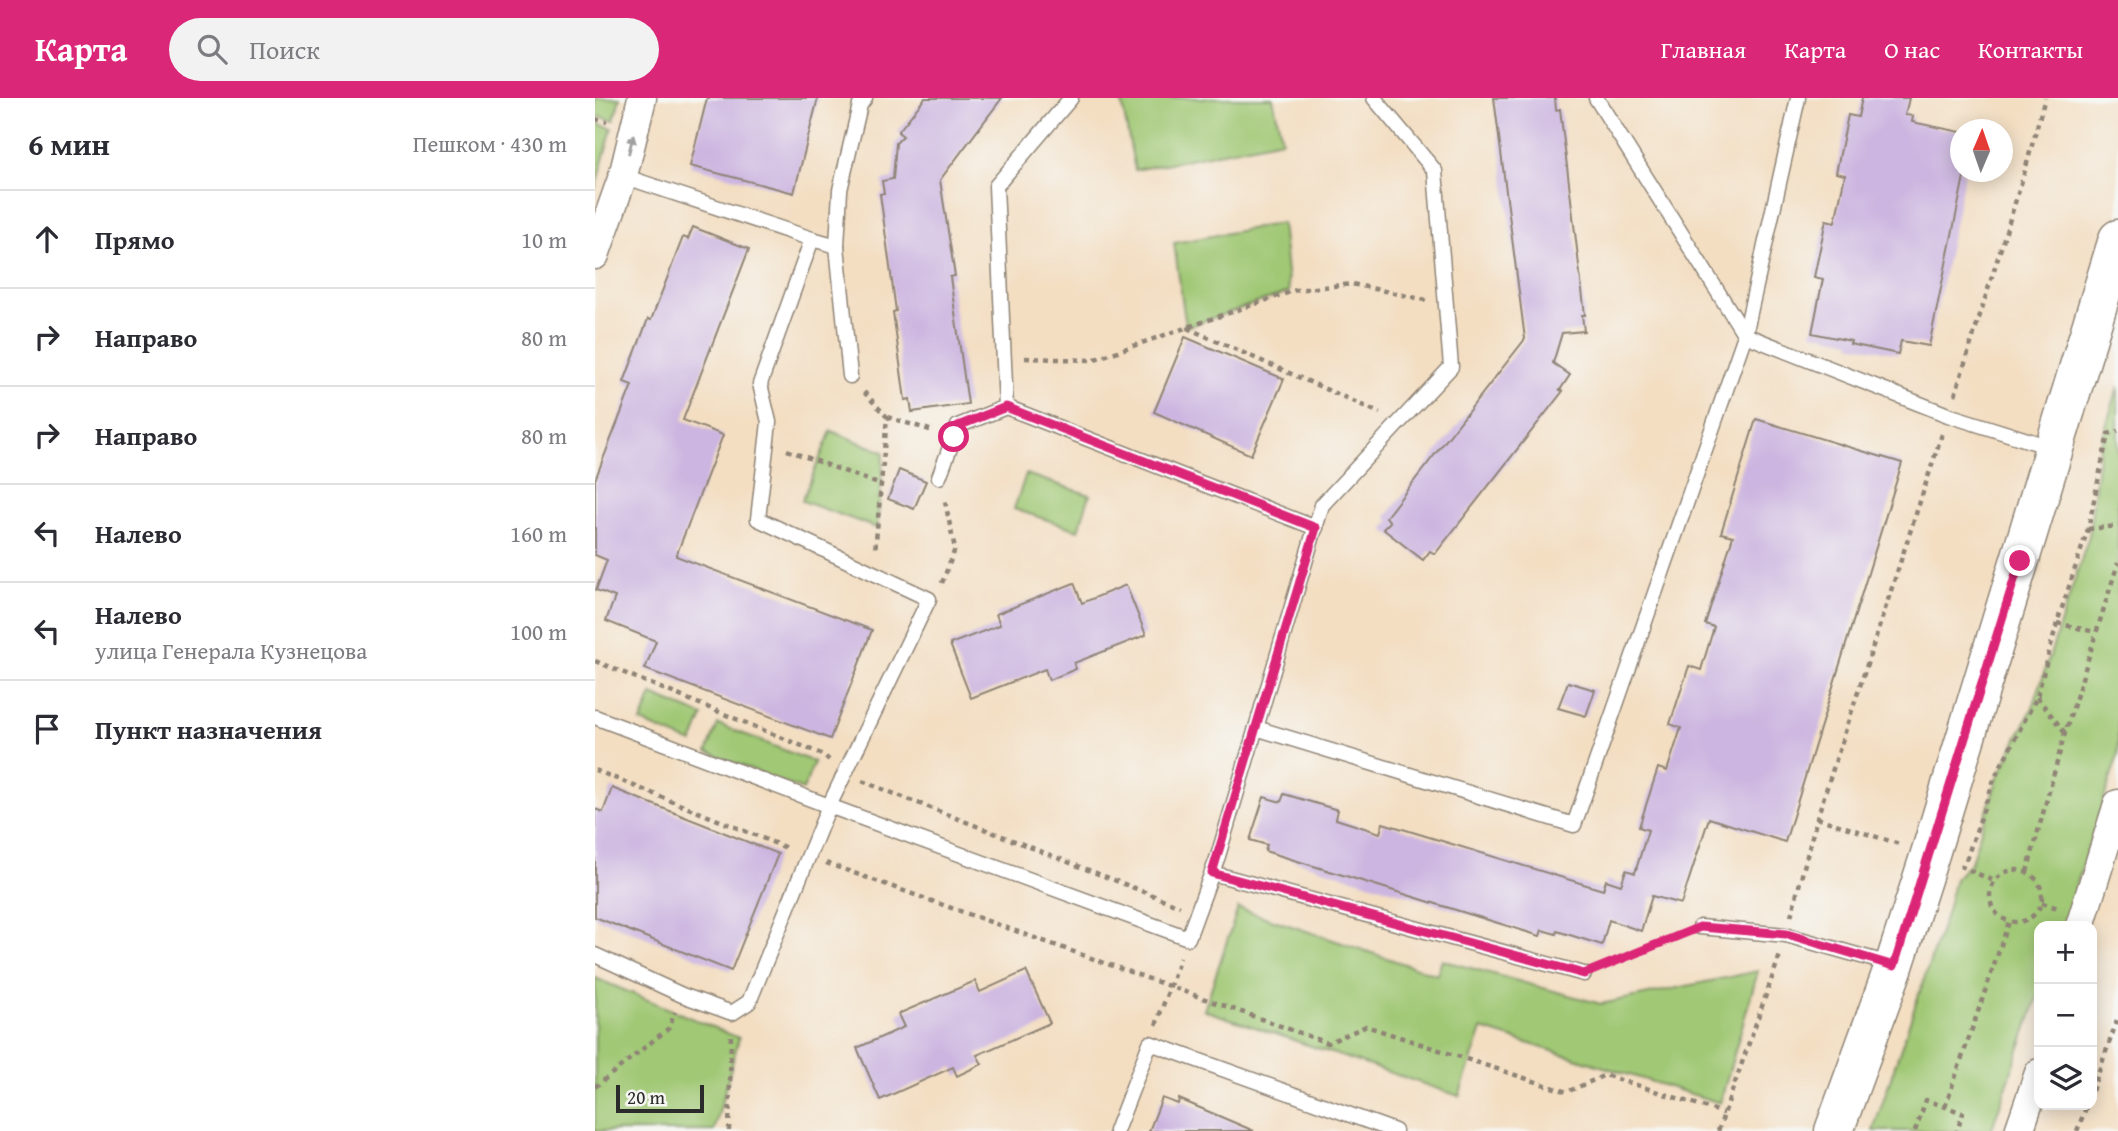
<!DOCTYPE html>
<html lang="ru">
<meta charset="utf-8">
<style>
:root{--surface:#fff;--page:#f2f2f3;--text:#2b2b33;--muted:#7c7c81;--line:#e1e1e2;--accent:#db2777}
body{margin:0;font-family:"Gentium Book Plus",serif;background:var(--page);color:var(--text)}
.controls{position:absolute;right:21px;bottom:21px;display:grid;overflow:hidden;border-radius:14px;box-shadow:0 4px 18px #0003}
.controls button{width:63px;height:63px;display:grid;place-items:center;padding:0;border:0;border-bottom:2px solid var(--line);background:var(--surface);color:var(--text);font:35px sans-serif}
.compass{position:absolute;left:1355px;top:21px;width:63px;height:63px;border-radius:50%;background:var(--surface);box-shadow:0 4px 18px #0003;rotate:2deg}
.scale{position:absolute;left:21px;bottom:18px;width:88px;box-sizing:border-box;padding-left:7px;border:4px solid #2b2b2b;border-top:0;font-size:19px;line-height:24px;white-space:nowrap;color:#2b2b2b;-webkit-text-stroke:5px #f6f6f2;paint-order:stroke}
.stop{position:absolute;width:21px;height:21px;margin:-16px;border:5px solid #db2777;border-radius:50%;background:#fff}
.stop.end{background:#db2777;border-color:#fff;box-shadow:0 2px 7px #0008}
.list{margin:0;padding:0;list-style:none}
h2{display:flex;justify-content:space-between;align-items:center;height:91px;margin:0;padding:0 28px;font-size:30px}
h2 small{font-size:23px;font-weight:400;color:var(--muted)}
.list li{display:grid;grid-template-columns:46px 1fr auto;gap:21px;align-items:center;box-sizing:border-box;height:98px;padding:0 28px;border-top:2px solid var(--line)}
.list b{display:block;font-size:26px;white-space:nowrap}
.list p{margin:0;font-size:23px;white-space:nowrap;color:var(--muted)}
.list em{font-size:23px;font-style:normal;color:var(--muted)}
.icon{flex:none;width:38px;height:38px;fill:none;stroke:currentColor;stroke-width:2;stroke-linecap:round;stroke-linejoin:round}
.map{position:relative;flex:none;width:1523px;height:1033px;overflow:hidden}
header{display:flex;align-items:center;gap:42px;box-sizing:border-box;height:98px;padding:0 35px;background:var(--accent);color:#fff}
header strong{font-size:33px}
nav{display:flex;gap:38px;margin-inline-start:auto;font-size:24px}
.search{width:490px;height:63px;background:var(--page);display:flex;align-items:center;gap:18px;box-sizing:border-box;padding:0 24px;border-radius:38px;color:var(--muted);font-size:26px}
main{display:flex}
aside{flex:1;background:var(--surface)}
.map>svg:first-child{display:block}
.green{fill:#a0c874;stroke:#667a50;stroke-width:2}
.building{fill:#ccb5e0}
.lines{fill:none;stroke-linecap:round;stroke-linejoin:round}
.service-casing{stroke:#8f8476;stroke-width:17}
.minor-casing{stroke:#8f8476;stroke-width:31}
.secondary-casing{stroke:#8f8476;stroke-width:41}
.path{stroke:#8f8476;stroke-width:4.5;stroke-dasharray:5 5;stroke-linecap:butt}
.service{stroke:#fff;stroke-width:14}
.minor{stroke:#fff;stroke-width:28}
.secondary{stroke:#fff;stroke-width:38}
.oneway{fill:#a0a0a0}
.route{stroke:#db2777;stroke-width:9}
</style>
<header>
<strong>Карта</strong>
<div class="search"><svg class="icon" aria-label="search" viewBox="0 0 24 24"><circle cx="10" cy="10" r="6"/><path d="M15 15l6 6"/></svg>Поиск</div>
<nav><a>Главная</a><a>Карта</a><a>О нас</a><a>Контакты</a></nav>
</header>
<main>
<aside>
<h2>6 мин<small>Пешком · 430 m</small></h2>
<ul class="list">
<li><svg class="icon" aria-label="ahead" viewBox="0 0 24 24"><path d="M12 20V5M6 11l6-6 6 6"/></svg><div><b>Прямо</b></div><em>10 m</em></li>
<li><svg class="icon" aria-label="right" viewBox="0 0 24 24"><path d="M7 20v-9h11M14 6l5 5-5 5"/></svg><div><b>Направо</b></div><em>80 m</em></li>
<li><svg class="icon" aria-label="right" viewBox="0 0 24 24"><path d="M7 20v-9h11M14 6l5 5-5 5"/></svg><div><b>Направо</b></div><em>80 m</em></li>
<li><svg class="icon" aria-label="left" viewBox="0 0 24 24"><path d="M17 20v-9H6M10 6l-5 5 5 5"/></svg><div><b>Налево</b></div><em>160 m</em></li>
<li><svg class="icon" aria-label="left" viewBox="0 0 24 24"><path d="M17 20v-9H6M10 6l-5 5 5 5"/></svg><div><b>Налево</b><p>улица Генерала Кузнецова</p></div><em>100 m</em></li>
<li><svg class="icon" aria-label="arrive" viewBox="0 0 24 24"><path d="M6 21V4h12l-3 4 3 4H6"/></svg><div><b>Пункт назначения</b></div></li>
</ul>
</aside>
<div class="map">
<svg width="1523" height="1033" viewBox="0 0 1523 1033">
<rect width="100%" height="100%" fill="#f6f6f2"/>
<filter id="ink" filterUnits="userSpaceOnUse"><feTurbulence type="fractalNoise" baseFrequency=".0143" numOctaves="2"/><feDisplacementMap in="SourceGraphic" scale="14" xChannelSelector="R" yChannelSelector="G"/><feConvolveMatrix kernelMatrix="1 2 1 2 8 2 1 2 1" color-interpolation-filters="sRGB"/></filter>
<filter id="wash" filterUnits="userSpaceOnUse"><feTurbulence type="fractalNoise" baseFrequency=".00686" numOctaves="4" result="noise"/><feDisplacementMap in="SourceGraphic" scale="28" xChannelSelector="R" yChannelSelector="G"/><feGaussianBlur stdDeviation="1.57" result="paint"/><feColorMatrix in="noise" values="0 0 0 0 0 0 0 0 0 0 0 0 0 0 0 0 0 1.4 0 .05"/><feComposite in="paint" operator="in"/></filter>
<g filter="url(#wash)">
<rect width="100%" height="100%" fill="#f3dec2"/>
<!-- green -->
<g class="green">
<path d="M0,0H25L19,22L0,18Z"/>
<path d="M526,0H678L687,42L540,72Z"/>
<path d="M0,25L17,30L0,91Z"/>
<path d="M687,125L694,194L591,229L579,145Z"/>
<path d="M1523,289V657L1473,813L1468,828H1444V895L1396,1033H1278L1351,816L1360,781L1376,764L1403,679L1438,609L1494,438L1505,348Z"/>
<path d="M236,333L289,354L282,430L207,403Z"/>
<path d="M431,376L495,397L483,432L419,411Z"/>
<path d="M57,597L108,618L97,645L46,624Z"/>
<path d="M123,626L219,664L208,692L112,654Z"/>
<path d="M643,810L842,877L847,862L1006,906L1163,873L1125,1005L887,931L864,998L609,912Z"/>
<path d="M0,880L144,940L119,1033H0Z"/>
</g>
<g id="blocks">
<!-- building -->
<g class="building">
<path d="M112,0H223L199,95L95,68Z"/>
<path d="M330,0H407L345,82L360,178L355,179L373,306L317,314L315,301L310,302L298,214L301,213L285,96H289L287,83L298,81L301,45L308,38L303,34Z"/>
<path d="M899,0H960L961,12L965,11L990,217H987L989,233L967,235L958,265L975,277L965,292L968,293L840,456L835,453L828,462L788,431L795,424L791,419L930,241Z"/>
<path d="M1267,0H1314L1310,17L1318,18L1317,24L1366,34V74H1370L1334,248L1306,243L1303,256L1255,246L1256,243L1217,235L1228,181L1219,179L1231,122L1240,124L1250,77L1241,75L1253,17L1263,19Z"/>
<path d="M98,129L154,151L88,322L128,337L81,458L277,532L235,641L50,571L61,543L11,523L20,499L1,492L12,462L0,457V382L37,287L29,284L53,221L56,222L88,139L93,141Z"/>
<path d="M590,239L689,281L656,357L559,314Z"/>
<path d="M1161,321L1307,365L1190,744L1114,720L1086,806L1057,798L1046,833L1014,822L1007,847L962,833L961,836L947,832L945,838L670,753L672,747L655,742L669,699L686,704L689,696L743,712L741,721L785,735L788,725L1008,792L1011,782L1026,787L1031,772L1040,775L1053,732L1044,729L1063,670L1072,673L1086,630L1075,626L1094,568L1106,572L1119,529L1110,526L1138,438L1126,435Z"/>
<path d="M304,372L331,383L319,411L293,401Z"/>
<path d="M479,485L487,505L531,487L551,537L479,565L481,571L454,582L450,571L376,600L355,546L405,527L401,516Z"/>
<path d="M973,584L1000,592L991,618L963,610Z"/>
<path d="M17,690L183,756L136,873L0,819V711L8,714Z"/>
<path d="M431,873L455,925L382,957L387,966L362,978L358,969L285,1002L262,950L309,929L303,916L380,883L385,894Z"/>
<path d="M567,1000L583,1006L584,1001L659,1033H554Z"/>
</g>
</g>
</g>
<g filter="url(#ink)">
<use href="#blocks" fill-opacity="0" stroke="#8f8476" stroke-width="2"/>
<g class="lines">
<defs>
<g id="service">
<path d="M1001,0L1150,237"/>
<path d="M217,141L242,148L245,92L265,7L270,0"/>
<path d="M242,148L255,278"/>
<path d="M1150,237L1203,0"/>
<path d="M411,309L401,88L476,0"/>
<path d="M344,379L363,328L411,309L721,430"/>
<path d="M0,619L234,708L593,840L623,758L727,407L856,269L840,73L779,0"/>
<path d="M661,630L979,727L1150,237L1353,317L1458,350"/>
<path d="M617,775L989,876"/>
<path d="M1105,829L1191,837L1298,867"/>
<path d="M0,857L87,897L137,915L154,904L234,708L334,501L163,421L174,324L165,286L217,141L28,78"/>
<path d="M521,1033L555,945L800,1033"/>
</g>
<g id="minor">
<path d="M0,157L28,78L47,0"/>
<path d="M1485,828L1523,706"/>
<path d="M1424,1033L1444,975"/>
</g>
<path id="secondary" d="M1239,1033L1299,868L1335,756L1523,141"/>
</defs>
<!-- service casing -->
<use href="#service" class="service-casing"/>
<!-- minor casing -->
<use href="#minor" class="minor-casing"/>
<!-- secondary casing -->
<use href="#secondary" class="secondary-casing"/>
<!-- path -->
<g class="path">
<path d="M0,21L12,24"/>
<path d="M592,230L785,315"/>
<path d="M430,260L497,262L701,192L757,186L831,202"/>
<path d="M269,294L292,319L280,454"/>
<path d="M1360,297L1429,76L1450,0"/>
<path d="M292,319L338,333"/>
<path d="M192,352L286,387"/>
<path d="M1493,431L1523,428"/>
<path d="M347,485L360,451L349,399"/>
<path d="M1462,525L1500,534"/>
<path d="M0,563L229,657L234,662"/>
<path d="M1442,599L1470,635"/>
<path d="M0,672L194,751"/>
<path d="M267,683L585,808"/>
<path d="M1222,720L1304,746"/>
<path d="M1371,762L1400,679L1442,599L1462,525L1493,431L1513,336L1523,333"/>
<path d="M231,765L733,945L771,928L972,994L1010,977L1129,1015"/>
<path d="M1365,768L1399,783"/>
<circle cx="1421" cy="798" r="26"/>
<path d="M1432,774L1470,635L1523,465"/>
<path d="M1447,805L1463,810"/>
<path d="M1196,818L1222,720L1347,336"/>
<path d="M1006,869L1088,836"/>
<path d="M561,927L585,860"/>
<path d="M0,989L74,930L80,914"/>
<path d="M1497,993L1523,920"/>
<path d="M1350,1009L1414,824"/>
<path d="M134,1033L136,934"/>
<path d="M1123,1033L1185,857"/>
<path d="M1320,1033L1331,1002L1368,1015L1362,1033"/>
<path d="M1482,1033L1492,1007"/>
</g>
<!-- service -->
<use href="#service" class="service"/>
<!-- minor -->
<use href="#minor" class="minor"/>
<!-- secondary -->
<use href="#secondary" class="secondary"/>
</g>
<!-- one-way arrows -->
<defs><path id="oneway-solid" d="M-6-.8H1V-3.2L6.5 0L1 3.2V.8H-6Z" transform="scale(1.75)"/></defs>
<use class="oneway" href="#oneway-solid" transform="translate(36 46) rotate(-76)"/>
</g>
<g class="lines" filter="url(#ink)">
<!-- route -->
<path class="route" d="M359,339L363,328L411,309L721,430L617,775L989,876L1105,829L1192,836L1299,868L1425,463"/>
</g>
</svg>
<div class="controls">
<button>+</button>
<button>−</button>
<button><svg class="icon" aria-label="layers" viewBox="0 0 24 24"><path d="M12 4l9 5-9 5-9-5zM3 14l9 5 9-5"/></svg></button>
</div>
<svg class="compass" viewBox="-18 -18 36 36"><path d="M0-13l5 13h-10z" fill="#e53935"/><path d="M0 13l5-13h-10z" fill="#7c7c81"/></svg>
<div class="scale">20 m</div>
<div class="stop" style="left:359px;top:339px"></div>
<div class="stop end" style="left:1425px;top:463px"></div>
</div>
</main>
